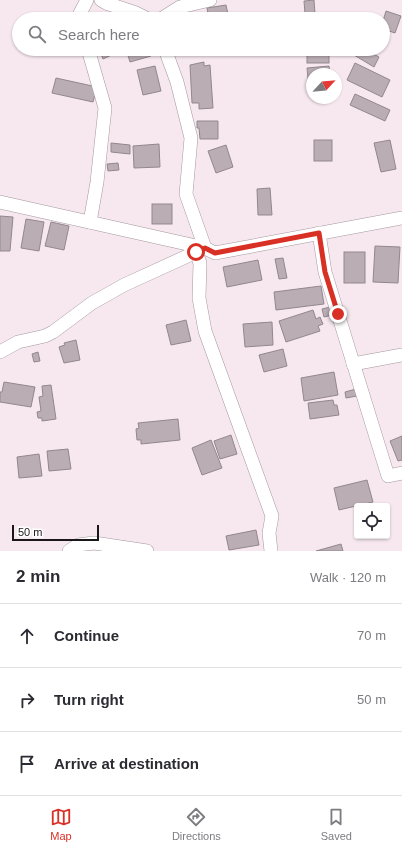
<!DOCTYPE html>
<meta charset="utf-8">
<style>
:root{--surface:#fff;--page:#f7f7f7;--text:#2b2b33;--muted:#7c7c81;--line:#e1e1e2;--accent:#d93025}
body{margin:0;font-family:Helvetica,sans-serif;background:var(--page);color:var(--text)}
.controls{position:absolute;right:12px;bottom:12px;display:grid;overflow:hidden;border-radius:4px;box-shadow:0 1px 3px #0004}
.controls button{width:36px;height:36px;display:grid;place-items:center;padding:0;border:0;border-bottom:1px solid var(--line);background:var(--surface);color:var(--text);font:20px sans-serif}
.compass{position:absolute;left:306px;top:68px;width:36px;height:36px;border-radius:50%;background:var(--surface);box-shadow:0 1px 3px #0004;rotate:64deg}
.scale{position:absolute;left:12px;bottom:10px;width:87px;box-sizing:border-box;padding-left:4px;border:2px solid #1b1618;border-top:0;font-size:11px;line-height:14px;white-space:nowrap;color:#1b1618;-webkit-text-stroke:3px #fff;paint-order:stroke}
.stop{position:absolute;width:12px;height:12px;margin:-9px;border:3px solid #d93025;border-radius:50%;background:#fff}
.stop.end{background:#d93025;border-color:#fff;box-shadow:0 1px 4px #0008}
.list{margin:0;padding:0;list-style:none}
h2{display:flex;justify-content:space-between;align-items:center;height:52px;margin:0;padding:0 16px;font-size:17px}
h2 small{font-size:13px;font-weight:400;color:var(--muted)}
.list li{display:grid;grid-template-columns:26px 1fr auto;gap:12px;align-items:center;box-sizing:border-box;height:64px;padding:0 16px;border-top:1px solid var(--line)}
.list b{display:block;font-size:15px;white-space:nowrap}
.list em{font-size:13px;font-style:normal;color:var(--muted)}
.icon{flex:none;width:22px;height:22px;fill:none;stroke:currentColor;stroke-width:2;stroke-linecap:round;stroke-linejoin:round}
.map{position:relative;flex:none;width:402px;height:551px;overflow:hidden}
.search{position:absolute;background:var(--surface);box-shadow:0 1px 3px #0004;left:12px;right:12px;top:12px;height:44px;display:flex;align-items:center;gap:10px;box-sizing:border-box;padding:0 14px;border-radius:22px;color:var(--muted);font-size:15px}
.sheet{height:244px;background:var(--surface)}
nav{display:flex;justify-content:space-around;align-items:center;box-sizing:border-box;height:56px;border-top:1px solid var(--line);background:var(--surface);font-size:11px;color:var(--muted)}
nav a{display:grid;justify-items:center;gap:2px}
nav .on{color:var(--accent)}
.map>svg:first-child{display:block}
.building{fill:#baadb4;stroke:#93878e}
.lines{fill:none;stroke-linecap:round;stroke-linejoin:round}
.minor-casing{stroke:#a4979e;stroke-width:14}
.minor{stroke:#fff;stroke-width:13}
.route{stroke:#d93025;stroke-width:5}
</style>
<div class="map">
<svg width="402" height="551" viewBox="0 0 402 551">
<rect width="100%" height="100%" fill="#f7e8f0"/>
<!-- building -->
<g class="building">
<path d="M314,0L315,14H305L304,1Z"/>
<path d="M226,5L229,19H209L207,8Z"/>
<path d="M386,11L401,16L395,33L383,29V21Z"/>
<path d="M99,49H116L118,52L103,59Z"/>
<path d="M126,49H149L151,56L130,62Z"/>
<rect x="307" y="49" width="22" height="14"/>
<path d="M350,49H369L368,51L379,57L374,67L349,52Z"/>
<path d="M204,62V66L210,65L213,108L199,109V103H192L190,65Z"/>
<path d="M355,63L390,80L382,97L347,80Z"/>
<path d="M155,66L161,91L143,95L137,70Z"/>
<path d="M329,66L330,74H312V87L309,88L307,68Z"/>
<path d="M56,78L97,87L93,102L52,93Z"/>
<path d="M355,94L390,110L385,121L350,105Z"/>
<path d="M197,121H218V139H200L199,128H197Z"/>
<rect x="314" y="140" width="18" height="21"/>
<path d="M390,140L396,169L381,172L374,143Z"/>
<path d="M111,143L130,145V154L111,152Z"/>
<path d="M159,144L160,167L134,168L133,146Z"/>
<path d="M226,145L233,167L216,173L208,151Z"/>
<path d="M118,163L119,170L108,171L107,164Z"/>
<path d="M270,188L272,215H258L257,189Z"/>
<rect x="152" y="204" width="20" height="20"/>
<path d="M0,216L13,217L10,251H0Z"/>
<path d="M26,219L44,222L39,251L21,248Z"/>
<path d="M51,222L69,226L64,250L45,246Z"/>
<path d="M375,246L400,247L398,283L373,282Z"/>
<rect x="344" y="252" width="21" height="31"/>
<path d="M283,258L287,278L279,279L275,259Z"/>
<path d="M258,260L262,280L227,287L223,267Z"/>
<path d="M321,286L324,304L276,310L274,292Z"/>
<path d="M330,307L332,315L324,317L322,309Z"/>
<path d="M313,310L316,319L320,317L323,324L318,326L320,331L286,342L279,321Z"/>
<path d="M186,320L191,341L171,345L166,325Z"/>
<path d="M272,322L273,345L245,347L243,324Z"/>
<path d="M76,340L80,360L64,363L59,347L65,345L64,343Z"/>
<path d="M283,349L287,366L264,372L259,355Z"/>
<path d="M38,352L40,361L34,362L32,354Z"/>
<path d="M334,372L338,395L304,401L301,378Z"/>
<path d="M4,382L35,387L31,407L0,402V392H2Z"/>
<path d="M51,385L56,419L42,421V418H38L37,412L41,411L39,397L43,396L42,386Z"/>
<path d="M356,389L357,396L346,398L345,392Z"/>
<path d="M333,400L334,405H337L339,415L310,419L308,403Z"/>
<path d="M178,419L180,440L141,444V440H137L136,429L139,428L138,423Z"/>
<path d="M231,435L237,454L220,459L214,441Z"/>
<path d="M402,436V460L398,461L390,441Z"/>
<path d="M211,440L222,468L202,475L192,448Z"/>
<path d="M68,449L71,469L49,471L47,451Z"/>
<path d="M39,454L42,476L19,478L17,457Z"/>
<path d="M367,480L373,502L339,510L334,488Z"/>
<path d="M256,530L259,545L229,550L226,536Z"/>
<path d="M341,544L343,551H316Z"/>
</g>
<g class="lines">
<defs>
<g id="minor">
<path d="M101,0L106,3L136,13L148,19"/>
<path d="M77,19L87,0"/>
<path d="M161,19L180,7L210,0"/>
<path d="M88,49L105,108L97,182L90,222"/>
<path d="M165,49L177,82L191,138L186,194L205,248"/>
<path d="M0,202L205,248"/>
<path d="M319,233L325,272L388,476L402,473"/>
<path d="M196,252L200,263L199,298L205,331L272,516L269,533L271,551"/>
<path d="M0,352L18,342L45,336L53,332L92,303L124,285L205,248L215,253L402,218"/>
<path d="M353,364L402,355"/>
<path d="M69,551L78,545L94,543L147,551"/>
</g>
</defs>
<!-- minor casing -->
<use href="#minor" class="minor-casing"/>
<!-- minor -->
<use href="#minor" class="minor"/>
</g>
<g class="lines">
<!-- route -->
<path class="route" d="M196,252L205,248L215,253L319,233L325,272L338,314"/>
</g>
</svg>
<div class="controls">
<button><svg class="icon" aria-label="locate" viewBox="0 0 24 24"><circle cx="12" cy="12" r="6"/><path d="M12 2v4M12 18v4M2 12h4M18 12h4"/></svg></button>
</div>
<svg class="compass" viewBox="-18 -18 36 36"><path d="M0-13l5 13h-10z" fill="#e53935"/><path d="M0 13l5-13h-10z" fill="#7c7c81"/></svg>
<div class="scale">50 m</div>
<div class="stop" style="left:196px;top:252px"></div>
<div class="stop end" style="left:338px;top:314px"></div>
<div class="search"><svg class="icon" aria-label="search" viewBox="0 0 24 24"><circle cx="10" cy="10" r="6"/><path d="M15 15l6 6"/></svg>Search here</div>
</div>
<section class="sheet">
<h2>2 min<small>Walk · 120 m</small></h2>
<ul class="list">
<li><svg class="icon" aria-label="ahead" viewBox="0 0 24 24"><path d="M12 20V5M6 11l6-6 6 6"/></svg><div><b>Continue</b></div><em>70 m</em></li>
<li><svg class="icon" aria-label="right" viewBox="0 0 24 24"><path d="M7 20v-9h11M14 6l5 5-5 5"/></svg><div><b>Turn right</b></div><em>50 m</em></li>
<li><svg class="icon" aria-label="arrive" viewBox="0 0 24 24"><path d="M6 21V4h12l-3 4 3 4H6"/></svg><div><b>Arrive at destination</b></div></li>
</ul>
</section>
<nav>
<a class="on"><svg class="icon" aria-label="map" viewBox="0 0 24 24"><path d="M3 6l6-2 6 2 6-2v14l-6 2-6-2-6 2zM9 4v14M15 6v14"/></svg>Map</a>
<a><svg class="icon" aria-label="directions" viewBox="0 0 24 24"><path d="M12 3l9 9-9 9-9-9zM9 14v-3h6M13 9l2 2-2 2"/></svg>Directions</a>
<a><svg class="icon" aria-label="saved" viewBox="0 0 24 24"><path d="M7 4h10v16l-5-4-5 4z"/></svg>Saved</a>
</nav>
